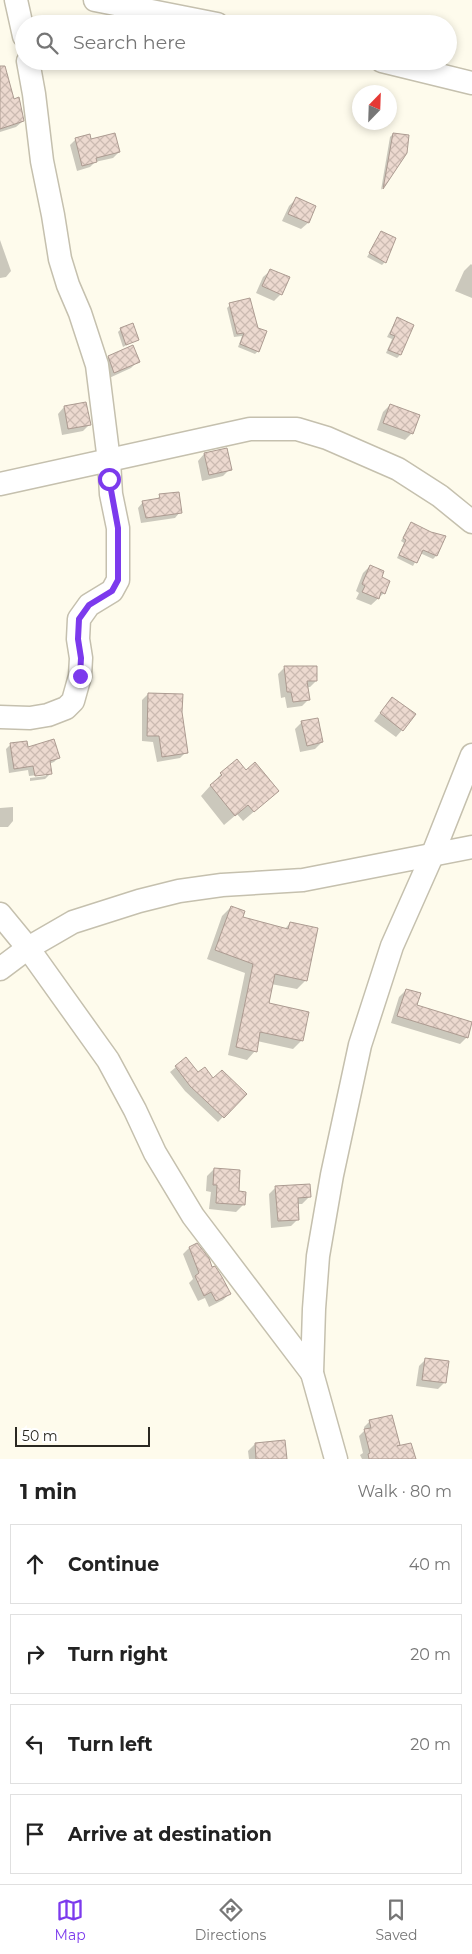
<!DOCTYPE html>
<meta charset="utf-8">
<style>
:root{--surface:#fff;--page:#f2f2f2;--text:#222;--muted:#767676;--line:#e0e0e0;--accent:#7c3aed}
body{margin:0;font-family:Montserrat,sans-serif;background:var(--page);color:var(--text)}
.compass{position:absolute;left:352px;top:85px;width:45px;height:45px;border-radius:50%;background:var(--surface);box-shadow:0 2px 8px #0003;rotate:23deg}
.scale{position:absolute;left:15px;bottom:12px;width:135px;box-sizing:border-box;padding-left:5px;border:2px solid #2a2821;border-top:0;font-size:14px;line-height:18px;white-space:nowrap;color:#2a2821;-webkit-text-stroke:4px #fff;paint-order:stroke}
.stop{position:absolute;width:15px;height:15px;margin:-11px;border:4px solid #7c3aed;border-radius:50%;background:#fff}
.stop.end{background:#7c3aed;border-color:#fff;box-shadow:0 1px 5px #0008}
.list{margin:0;padding:0;list-style:none}
h2{display:flex;justify-content:space-between;align-items:center;height:65px;margin:0;padding:0 20px;font-size:21px}
h2 small{font-size:16px;font-weight:400;color:var(--muted)}
.list li{display:grid;grid-template-columns:32px 1fr auto;gap:15px;align-items:center;box-sizing:border-box;height:80px;margin:0 10px 10px;padding:0 10px;border:1px solid var(--line);border-radius:0px}
.list b{display:block;font-size:19px;white-space:nowrap}
.list em{font-size:16px;font-style:normal;color:var(--muted)}
.icon{flex:none;width:28px;height:28px;fill:none;stroke:currentColor;stroke-width:2;stroke-linecap:round;stroke-linejoin:round}
.map{position:relative;flex:none;width:472px;height:1459px;overflow:hidden}
.search{position:absolute;background:var(--surface);box-shadow:0 2px 8px #0003;left:15px;right:15px;top:15px;height:55px;display:flex;align-items:center;gap:12px;box-sizing:border-box;padding:0 18px;border-radius:28px;color:var(--muted);font-size:19px}
.sheet{height:425px;background:var(--surface)}
nav{display:flex;justify-content:space-around;align-items:center;box-sizing:border-box;height:70px;border-top:1px solid var(--line);background:var(--surface);font-size:14px;color:var(--muted)}
nav a{display:grid;justify-items:center;gap:2px}
nav .on{color:var(--accent)}
.map>svg:first-child{display:block}
.shadow{fill:#0003}
.building{fill:url(#building-cross-hatch);stroke:#ac9b91}
.lines{fill:none;stroke-linecap:round;stroke-linejoin:round}
.minor-casing{stroke:#c5c0ae;stroke-width:25}
.minor{stroke:#fff;stroke-width:22}
.route{stroke:#7c3aed;stroke-width:6}
</style>
<div class="map">
<svg width="472" height="1459" viewBox="0 0 472 1459">
<defs>
<pattern id="building-cross-hatch" width="8" height="8" patternUnits="userSpaceOnUse" patternTransform="scale(1.25)"><rect width="8" height="8" fill="#ecd9cf"/><path d="M0 0l8 8M0 8l8-8" fill="none" stroke="#cbbab1"/></pattern>
</defs>
<rect width="100%" height="100%" fill="#fefbec"/>
<!-- shadow -->
<g class="shadow">
<path d="M0,75L23,121L16,127L0,132Z"/>
<path d="M393,134L405,153L381,190L390,137Z"/>
<path d="M76,139L90,140L119,152L113,158L95,162L90,167L77,171L70,145Z"/>
<path d="M296,199L308,223L301,229L282,221L289,206Z"/>
<path d="M382,232L385,262L382,265L367,257Z"/>
<path d="M0,240L11,271L6,277L0,278Z"/>
<path d="M471,264L472,265V298L455,291L464,271Z"/>
<path d="M270,271L281,294L274,301L256,293L263,277Z"/>
<path d="M230,305L258,351L255,354L238,347L242,336L234,337L227,308Z"/>
<path d="M397,318L413,325L400,355L397,358L386,353L392,339L387,337Z"/>
<path d="M121,329L138,339L123,347L118,332Z"/>
<path d="M109,357L138,361L131,368L107,379L102,364Z"/>
<path d="M390,405L412,433L405,440L377,430L383,412Z"/>
<path d="M64,407L90,424L83,431L62,435L58,414Z"/>
<path d="M204,454L230,469L223,476L202,481L198,461Z"/>
<path d="M160,496L180,512L175,518L141,523L138,508L143,502L156,500Z"/>
<path d="M411,523L436,556L433,559L420,553L413,566L397,558L404,543L401,541Z"/>
<path d="M370,566L380,578L384,593L371,605L356,599L359,593L356,591L363,573Z"/>
<path d="M284,668H316V681L310,687H307L308,700L302,706L287,708L285,697L281,698L278,674Z"/>
<path d="M148,694L186,752L180,758L157,762L153,742L142,741V700Z"/>
<path d="M392,698L402,730L396,737L374,721Z"/>
<path d="M302,722L322,742L315,749L300,752L295,729Z"/>
<path d="M11,744L27,748L59,757L54,762L49,764L50,774L45,779L30,781V778L46,776V774L29,776L28,770L9,773L6,749Z"/>
<path d="M237,761L245,772L278,791L243,821L237,814L224,825L201,796L221,774Z"/>
<path d="M13,807V821L8,827H0V808Z"/>
<path d="M231,907L241,918L284,930L290,923L306,980L297,989L271,984L267,1004L302,1040L293,1049L257,1041L255,1051L247,1060L228,1055L245,973L207,959L222,916Z"/>
<path d="M406,990L415,1006L467,1037L460,1044L391,1023L399,997Z"/>
<path d="M186,1059L198,1074L245,1094L218,1122L185,1091L170,1072Z"/>
<path d="M214,1169L238,1192L243,1205L236,1212L209,1209L211,1192L206,1191L207,1176Z"/>
<path d="M276,1187L309,1197L302,1204H297L298,1219L291,1226L271,1228L269,1194Z"/>
<path d="M189,1248L211,1269L229,1294L223,1300L209,1307L205,1298L198,1301L189,1283L193,1279L183,1254Z"/>
<path d="M426,1359L445,1382L438,1389L416,1386L419,1366Z"/>
<path d="M391,1416L399,1447L414,1459H362L360,1455L363,1453L359,1436L365,1430L364,1427L370,1421Z"/>
<path d="M255,1444L285,1459H249L248,1451Z"/>
</g>
<!-- building -->
<g class="building">
<path d="M0,66H5L14,99L19,97L24,121L0,129Z"/>
<path d="M115,133L120,152L96,158L97,162L82,166L75,138L90,134L91,139Z"/>
<path d="M393,133L409,135L407,153L383,189Z"/>
<path d="M296,197L316,206L309,223L288,214Z"/>
<path d="M381,231L396,238L386,263L369,253Z"/>
<path d="M270,269L290,277L282,295L262,286Z"/>
<path d="M250,298L258,328L267,331L259,352L240,344L244,333L237,334L229,303Z"/>
<path d="M397,317L414,325L401,355L388,350L395,336L390,334Z"/>
<path d="M133,323L139,340L126,345L120,328Z"/>
<path d="M133,345L140,362L114,373L108,356Z"/>
<path d="M86,402L91,425L68,429L64,406Z"/>
<path d="M390,404L420,415L413,434L383,423Z"/>
<path d="M227,448L232,470L209,475L204,453Z"/>
<path d="M179,492L182,513L146,518L142,501L160,498L159,494Z"/>
<path d="M411,522L431,532L446,536L437,556L423,550L417,563L399,555L406,540L403,538Z"/>
<path d="M370,565L384,571L382,577L390,581L385,594L381,592L379,599L362,592L365,586L362,584Z"/>
<path d="M284,666H317V681H307L310,700L293,702L291,692H287Z"/>
<path d="M148,693L183,694L182,712L188,753L162,757L159,736H147Z"/>
<path d="M392,697L416,714L403,731L380,713Z"/>
<path d="M318,718L323,742L307,746L301,721Z"/>
<path d="M54,739L60,758L50,761L52,774L35,776L33,766L14,769L10,743L27,741L28,747Z"/>
<path d="M237,759L246,770L255,762L279,791L254,812L248,805L235,816L210,785L222,775L220,773Z"/>
<path d="M231,906L245,911L243,917L288,929L290,922L318,928L307,981L275,974L269,1003L309,1012L303,1041L260,1032L257,1052L236,1047L253,964L215,950Z"/>
<path d="M406,989L421,993L417,1005L472,1022L468,1038L397,1016Z"/>
<path d="M186,1057L198,1072L205,1067L213,1078L222,1070L247,1094L224,1118L190,1086L175,1066Z"/>
<path d="M214,1168L240,1170L239,1191L246,1192L245,1205L216,1203L217,1185H213Z"/>
<path d="M310,1184L311,1197L298,1198L299,1220L278,1221L275,1186Z"/>
<path d="M197,1243L209,1258L212,1267L215,1266L222,1277L231,1294L216,1301L211,1292L204,1296L195,1276L199,1273L189,1247Z"/>
<path d="M425,1358L449,1361L446,1383L422,1380Z"/>
<path d="M392,1415L400,1445L397,1446L411,1443L416,1459H369L368,1454L370,1453L364,1429L371,1428L369,1420Z"/>
<path d="M285,1440L287,1459H256L255,1443Z"/>
</g>
<g class="lines">
<defs>
<g id="minor">
<path d="M16,0L24,36"/>
<path d="M95,0L217,24"/>
<path d="M382,61L472,83"/>
<path d="M0,484L250,429H297L327,438L398,469L440,496L472,522"/>
<path d="M0,717L30,718L48,715L66,708L73,701L80,676L81,658L78,639L79,619L89,605L112,591L118,580V528L111,494L109,461L97,365L80,313L68,285L60,259L53,215L42,161L34,94L28,61"/>
<path d="M0,914L28,948L108,1060L135,1110L155,1153L193,1216L312,1373"/>
<path d="M0,969L28,948L73,922L139,901L179,891L222,885L303,880L472,847"/>
<path d="M336,1459L312,1373L314,1309L318,1256L332,1175L360,1045L392,946L432,856L472,755"/>
</g>
</defs>
<!-- minor casing -->
<use href="#minor" class="minor-casing"/>
<!-- minor -->
<use href="#minor" class="minor"/>
</g>
<g class="lines">
<!-- route -->
<path class="route" d="M80,676L81,658L78,639L79,619L89,605L112,591L118,580V528L109,479"/>
</g>
</svg>
<svg class="compass" viewBox="-18 -18 36 36"><path d="M0-13l5 13h-10z" fill="#e53935"/><path d="M0 13l5-13h-10z" fill="#767676"/></svg>
<div class="scale">50 m</div>
<div class="stop" style="left:109px;top:479px"></div>
<div class="stop end" style="left:80px;top:676px"></div>
<div class="search"><svg class="icon" aria-label="search" viewBox="0 0 24 24"><circle cx="10" cy="10" r="6"/><path d="M15 15l6 6"/></svg>Search here</div>
</div>
<section class="sheet">
<h2>1 min<small>Walk · 80 m</small></h2>
<ul class="list">
<li><svg class="icon" aria-label="ahead" viewBox="0 0 24 24"><path d="M12 20V5M6 11l6-6 6 6"/></svg><div><b>Continue</b></div><em>40 m</em></li>
<li><svg class="icon" aria-label="right" viewBox="0 0 24 24"><path d="M7 20v-9h11M14 6l5 5-5 5"/></svg><div><b>Turn right</b></div><em>20 m</em></li>
<li><svg class="icon" aria-label="left" viewBox="0 0 24 24"><path d="M17 20v-9H6M10 6l-5 5 5 5"/></svg><div><b>Turn left</b></div><em>20 m</em></li>
<li><svg class="icon" aria-label="arrive" viewBox="0 0 24 24"><path d="M6 21V4h12l-3 4 3 4H6"/></svg><div><b>Arrive at destination</b></div></li>
</ul>
</section>
<nav>
<a class="on"><svg class="icon" aria-label="map" viewBox="0 0 24 24"><path d="M3 6l6-2 6 2 6-2v14l-6 2-6-2-6 2zM9 4v14M15 6v14"/></svg>Map</a>
<a><svg class="icon" aria-label="directions" viewBox="0 0 24 24"><path d="M12 3l9 9-9 9-9-9zM9 14v-3h6M13 9l2 2-2 2"/></svg>Directions</a>
<a><svg class="icon" aria-label="saved" viewBox="0 0 24 24"><path d="M7 4h10v16l-5-4-5 4z"/></svg>Saved</a>
</nav>
